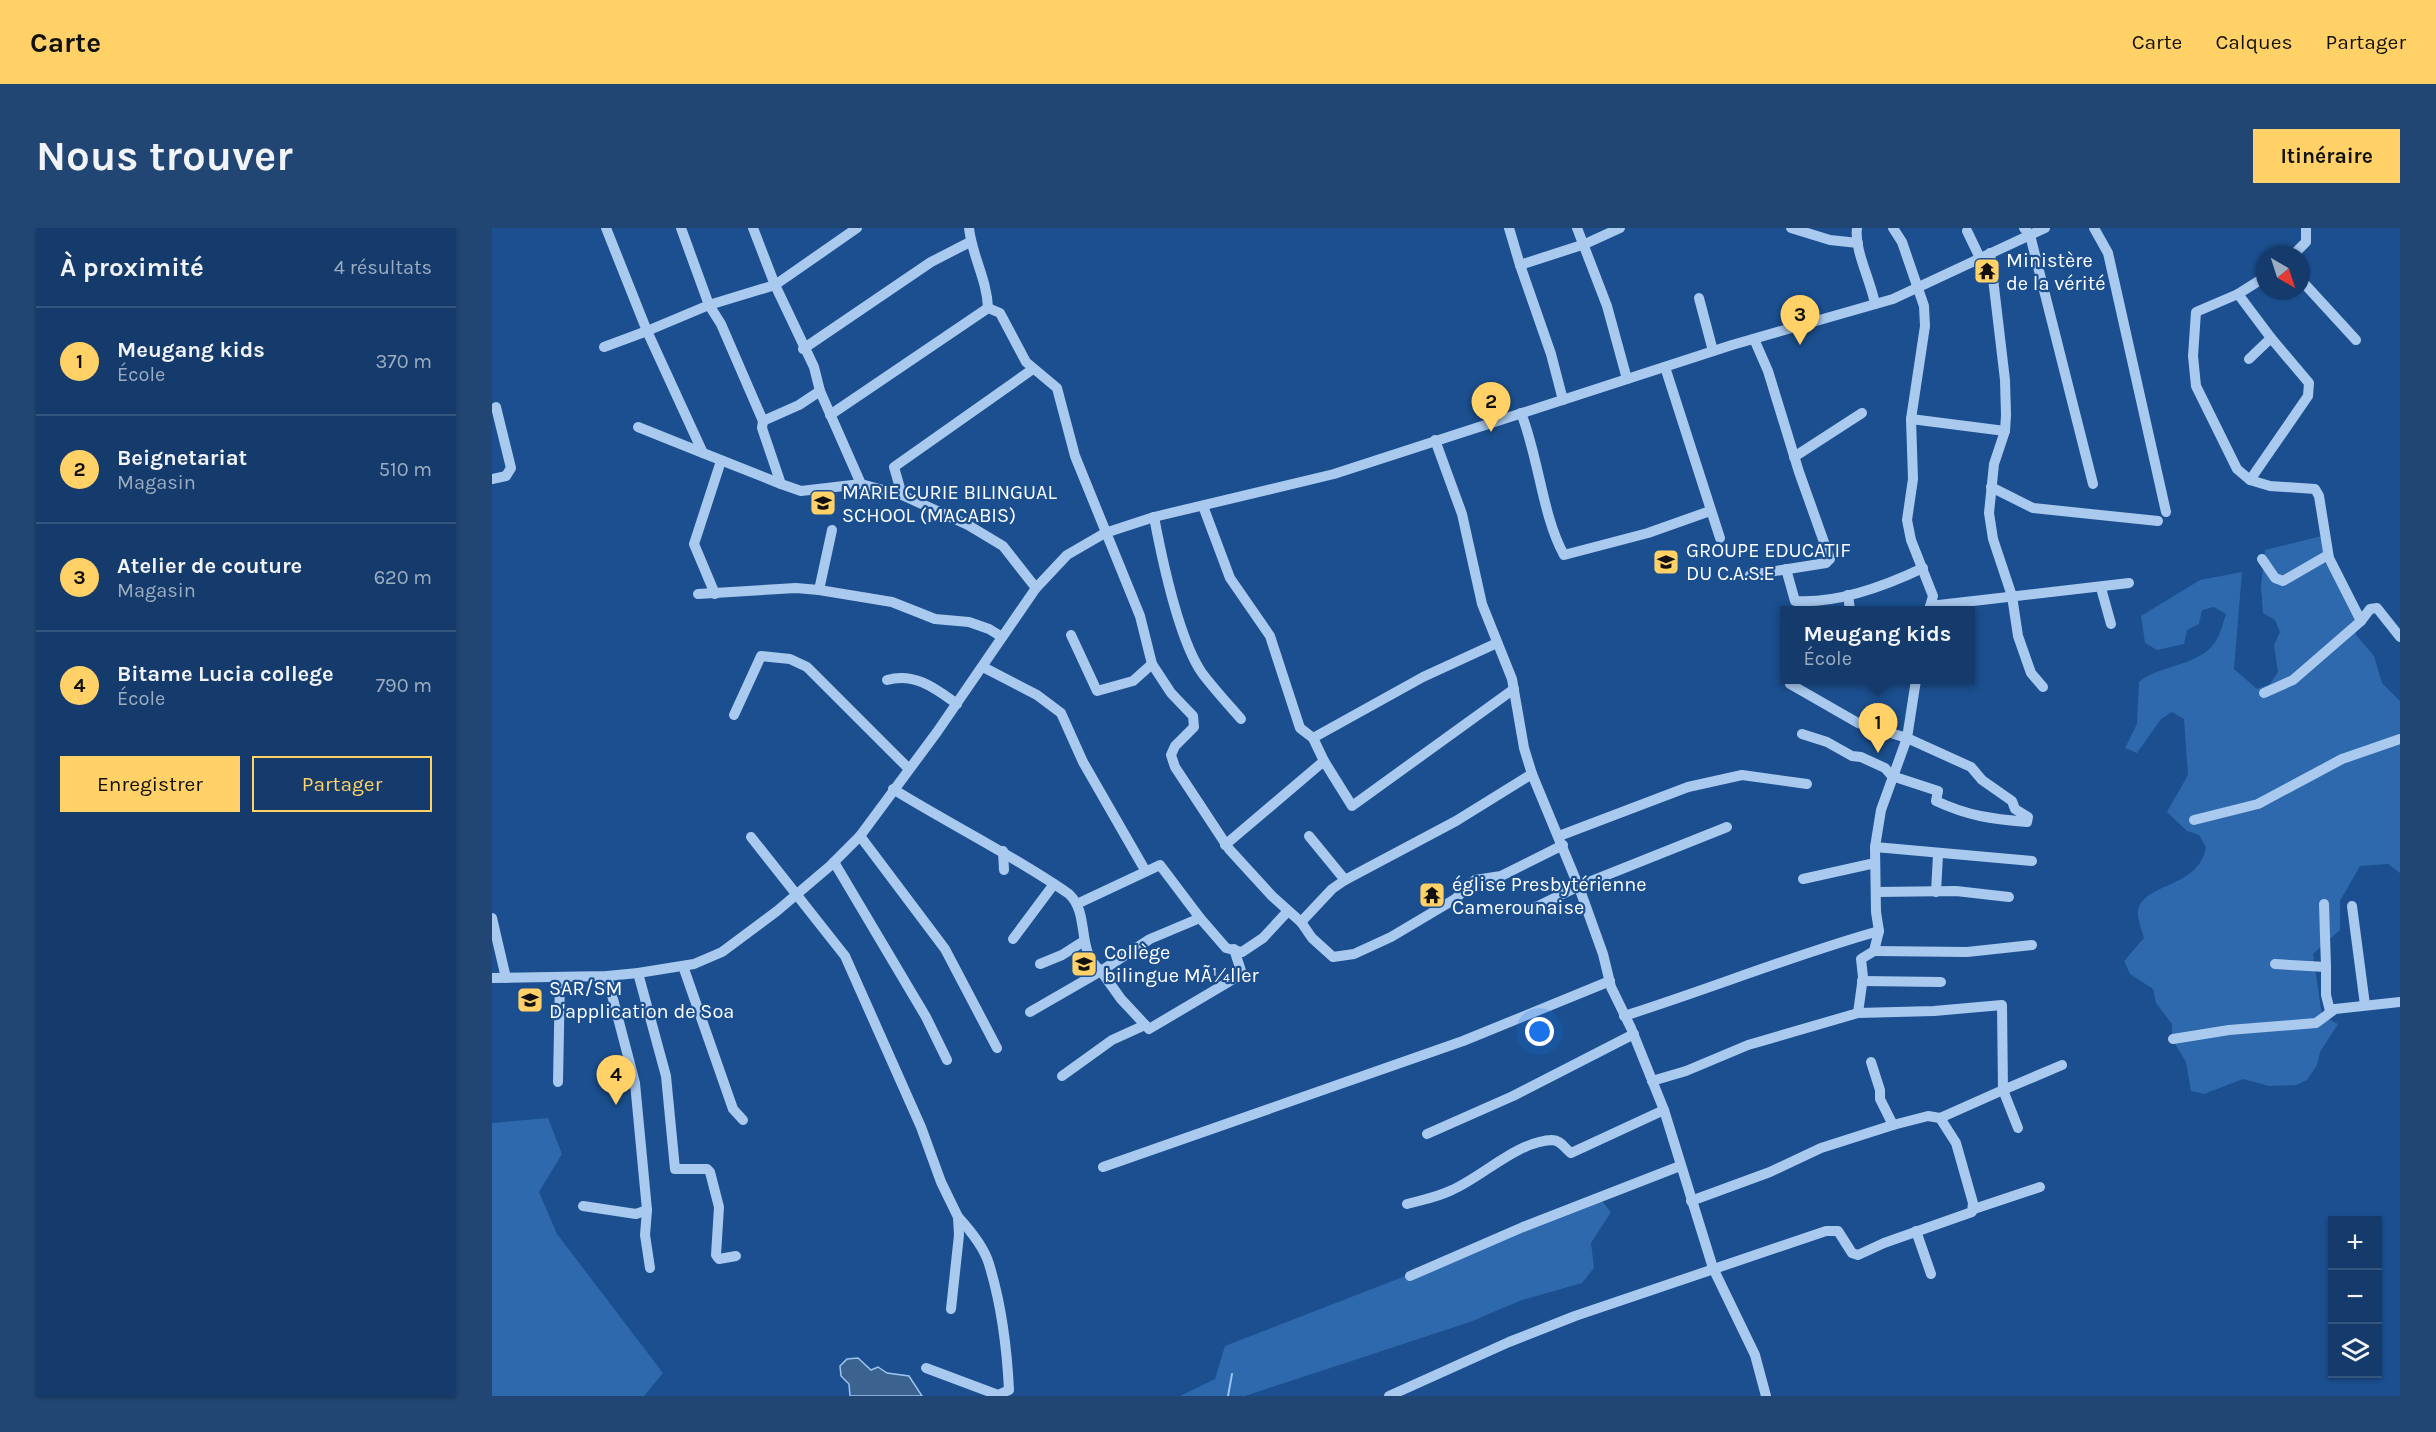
<!DOCTYPE html>
<html lang="fr">
<meta charset="utf-8">
<style>
:root{--surface:#143b6b;--page:#214673;--text:#f1f3f6;--muted:#9dadc1;--line:#33557e;--accent:#ffd166}
body{margin:0;font-family:Karla,sans-serif;background:var(--page);color:var(--text)}
.controls{position:absolute;right:18px;bottom:18px;display:grid;overflow:hidden;border-radius:0px;box-shadow:0 2px 4px #0004}
.controls button{width:54px;height:54px;display:grid;place-items:center;padding:0;border:0;border-bottom:2px solid var(--line);background:var(--surface);color:var(--text);font:30px sans-serif}
.compass{position:absolute;left:1764px;top:18px;width:54px;height:54px;border-radius:50%;background:var(--surface);box-shadow:0 2px 4px #0004;rotate:141deg}
.you{position:absolute;left:1048px;top:804px;width:21px;height:21px;margin:-15px;border:4px solid #fff;border-radius:50%;background:#1a73e8;box-shadow:0 0 0 9px #1a73e833}
.badge{display:grid;place-items:center;width:39px;height:39px;border-radius:50%;background:var(--accent);color:#111;font-size:20px;font-weight:700}
.pin{position:absolute;translate:-50% -50px;filter:drop-shadow(0 2px 3px #0008)}
.pin::after{content:'';position:absolute;top:32px;width:21px;height:18px;background:inherit;clip-path:polygon(0 0,100% 0,50% 100%)}
.popup{position:absolute;left:1288px;top:378px;width:195px;height:78px;box-sizing:border-box;display:grid;place-content:center;border-radius:0px;background:var(--surface);filter:drop-shadow(0 2px 4px #0005);font-size:20px;white-space:nowrap;color:var(--muted)}
.popup b{font-size:22px;color:var(--text)}
.popup::after{content:'';position:absolute;left:50%;top:100%;margin-left:-12px;border:12px solid transparent;border-top-color:var(--surface)}
.list{margin:0;padding:0;list-style:none}
h2{display:flex;justify-content:space-between;align-items:center;height:78px;margin:0;padding:0 24px;font-size:26px}
h2 small{font-size:20px;font-weight:400;color:var(--muted)}
.list li{display:grid;grid-template-columns:39px 1fr auto;gap:18px;align-items:center;box-sizing:border-box;height:108px;padding:0 24px;border-top:2px solid var(--line)}
.list b{display:block;font-size:22px;white-space:nowrap}
.list p{margin:0;font-size:20px;white-space:nowrap;color:var(--muted)}
.list em{font-size:20px;font-style:normal;color:var(--muted)}
.actions{display:flex;gap:12px;padding:18px 24px}
.actions a{flex:1;padding:14px 0;border:2px solid var(--accent);border-radius:0px;text-align:center;font-size:21px;color:var(--accent)}
.actions .main{background:var(--accent);color:#111}
.icon{flex:none;width:33px;height:33px;fill:none;stroke:currentColor;stroke-width:2;stroke-linecap:round;stroke-linejoin:round}
.map{position:relative;flex:none;width:1908px;height:1168px;overflow:hidden;border-radius:0px}
header{display:flex;align-items:center;gap:36px;box-sizing:border-box;height:84px;padding:0 30px;background:var(--accent);color:#111}
header strong{font-size:28px}
nav{display:flex;gap:33px;margin-inline-start:auto;font-size:21px}
.intro{display:flex;align-items:center;justify-content:space-between;box-sizing:border-box;height:144px;padding:0 36px}
h1{margin:0;font-size:42px}
.button{padding:15px 27px;border-radius:0px;background:var(--accent);color:#111;font-size:21px;font-weight:700}
main{display:flex;gap:36px;padding:0 36px}
aside{flex:1;background:var(--surface);border-radius:0px;box-shadow:0 2px 4px #0004}
.map>svg:first-child{display:block}
.green{fill:#2e69ad}
.water{fill:#3c6290;stroke:#9cc4f0;stroke-width:1.5}
.lines{fill:none;stroke-linecap:round;stroke-linejoin:round}
.stream{stroke:#9cc4f0;stroke-width:2}
.minor{stroke:#a9c9ee;stroke-width:10}
.labels{text-anchor:middle;dominant-baseline:central;stroke-width:4.5;stroke-linejoin:round;paint-order:stroke}
.poi-label{font-size:20px;fill:#fff;stroke:#1b4f8f;text-anchor:start}
</style>
<header>
<strong>Carte</strong>
<nav><a>Carte</a><a>Calques</a><a>Partager</a></nav>
</header>
<div class="intro"><h1>Nous trouver</h1><a class="button">Itinéraire</a></div>
<main>
<aside>
<h2>À proximité<small>4 résultats</small></h2>
<ul class="list">
<li><span class="badge">1</span><div><b>Meugang kids</b><p>École</p></div><em>370 m</em></li>
<li><span class="badge">2</span><div><b>Beignetariat</b><p>Magasin</p></div><em>510 m</em></li>
<li><span class="badge">3</span><div><b>Atelier de couture</b><p>Magasin</p></div><em>620 m</em></li>
<li><span class="badge">4</span><div><b>Bitame Lucia college</b><p>École</p></div><em>790 m</em></li>
</ul>
<div class="actions"><a class="main">Enregistrer</a><a>Partager</a></div>
</aside>
<div class="map">
<svg width="1908" height="1168" viewBox="0 0 1908 1168">
<rect width="100%" height="100%" fill="#1b4f8f"/>
<!-- green -->
<g class="green">
<path d="M1838,306L1833,335L1865,378L1864,407L1882,428L1890,455L1908,473V645L1896,636L1868,638L1848,673V702L1821,726L1830,788L1846,796L1828,824L1825,837L1815,852L1804,857L1777,858L1751,851L1712,866L1699,863L1694,834L1680,811V796L1664,775L1661,761L1638,746L1632,733L1652,710C1650,702 1645,690 1646,683C1651,654 1707,661 1714,619L1707,607L1695,603L1675,584L1696,547L1692,491L1680,484L1669,491L1645,525L1633,520L1645,496L1647,454C1668,436 1707,439 1724,413C1729,405 1731,394 1734,386L1722,379L1710,382L1707,396L1695,402L1692,416L1665,422L1653,415L1649,388L1708,352L1750,344L1742,441L1765,461L1778,456L1786,444L1782,417L1788,404L1783,392L1771,385L1769,358L1773,322Z"/>
<path d="M56,890L70,926L47,964L65,1006L171,1145L152,1168H0V895Z"/>
<path d="M1109,972L1119,984L1099,1015L1102,1040L1090,1055L1030,1072L978,1094L753,1168H688L723,1151L733,1118Z"/>
</g>
<!-- water -->
<path class="water" d="M366,1130L379,1142L386,1139L395,1145L417,1148L430,1168H358L357,1156L349,1148L348,1138L355,1131Z"/>
<g class="lines">
<!-- stream -->
<path class="stream" d="M736,1168L740,1146"/>
<!-- minor -->
<g class="minor">
<path d="M114,0L155,103L217,77L229,96L271,193L270,200L289,256L309,263L369,256L410,267L476,297L511,318L544,360"/>
<path d="M189,0L217,77L283,57L261,0"/>
<path d="M365,0L283,57L322,139L328,163L369,256"/>
<path d="M477,0C480,28 495,51 496,80"/>
<path d="M1017,0L1028,37L1093,16L1128,0"/>
<path d="M1085,0L1115,78L1135,151"/>
<path d="M1299,0L1338,12L1366,15"/>
<path d="M1365,0C1362,22 1379,53 1383,76"/>
<path d="M1401,0L1410,14L1432,78L1433,98L1419,191L1421,251L1415,292L1419,312L1441,368L1437,382"/>
<path d="M1532,0L1538,7L1601,256"/>
<path d="M1602,0L1616,25L1674,284"/>
<path d="M1475,3L1488,30"/>
<path d="M1498,25L1513,152L1514,187L1513,203L1502,236L1497,285L1501,311L1520,368L1526,408L1539,445L1551,459"/>
<path d="M1801,27L1814,14V0"/>
<path d="M1028,37L1059,126L1071,172"/>
<path d="M1773,49L1746,66L1704,84L1701,128L1704,158L1745,241L1758,252L1778,258L1823,261L1827,268L1837,330L1869,393L1878,381L1885,380L1908,409"/>
<path d="M1809,52L1864,112"/>
<path d="M1746,66L1779,110L1757,131"/>
<path d="M1207,70L1221,123"/>
<path d="M112,119L155,103L211,225L289,256"/>
<path d="M311,121L439,34L478,14"/>
<path d="M1173,139L1228,310"/>
<path d="M1029,185C1047,230 1050,287 1072,327L1156,305L1218,283"/>
<path d="M338,187L496,80L508,85L534,134L565,160L583,228L648,388L660,436L679,465L701,488L702,499L683,518L679,527L683,539L737,621L780,668L809,694L820,710L841,729L862,726L899,709L963,671L983,652L1009,648L1071,617"/>
<path d="M1419,191L1513,203"/>
<path d="M271,193L307,177L328,163"/>
<path d="M146,199L211,225"/>
<path d="M943,212L970,286L990,376L1020,451L1032,520L1040,546L1088,662L1111,726L1119,759L1139,800L1172,882L1221,1040L1263,1127L1274,1168"/>
<path d="M1302,229L1370,185"/>
<path d="M0,251L14,248L19,240L4,179"/>
<path d="M1758,252L1816,168L1817,155L1779,110"/>
<path d="M1499,259L1541,280L1666,293"/>
<path d="M410,267L402,239L541,141"/>
<path d="M711,278L738,350L778,408L808,500L821,510L931,449L1005,415"/>
<path d="M662,289C670,331 686,410 710,445C722,461 736,476 749,491"/>
<path d="M1770,331L1783,350L1791,353L1836,327"/>
<path d="M1294,341L1303,373C1345,376 1393,358 1431,340"/>
<path d="M1258,347L1334,335L1338,331L1307,244L1276,143L1262,111"/>
<path d="M1609,360L1619,396"/>
<path d="M327,362L340,302"/>
<path d="M206,366L304,360L327,362L400,374L443,391L477,394L497,401L510,409"/>
<path d="M223,366L202,316L229,233"/>
<path d="M1356,367L1358,382"/>
<path d="M1438,378L1637,355"/>
<path d="M579,407L605,463L641,453L660,436"/>
<path d="M491,439L545,467L569,485L591,534L653,642"/>
<path d="M395,452C423,444 444,461 465,476"/>
<path d="M1298,456L1366,495L1415,510L1479,539L1490,552L1520,573L1523,581L1536,589L1535,594C1500,591 1476,588 1444,573L1446,563L1400,548L1393,540L1369,529L1360,528L1335,514L1310,506"/>
<path d="M1772,465L1801,452L1869,393"/>
<path d="M242,487L269,428L298,431L315,439L417,541"/>
<path d="M832,533L860,578L1022,461"/>
<path d="M401,561C459,597 521,627 577,666C599,687 583,723 609,743L658,711L708,690L734,720L750,724L771,710L795,684"/>
<path d="M1702,592L1766,576L1850,531L1908,511"/>
<path d="M368,608L453,721L505,820"/>
<path d="M1067,608L1196,559L1250,547L1315,556"/>
<path d="M259,609L353,728L429,899L449,954L466,989L467,1007L459,1081"/>
<path d="M733,617L832,533L821,510"/>
<path d="M1383,619L1540,633"/>
<path d="M511,623L512,642"/>
<path d="M342,634L434,789L455,832"/>
<path d="M1311,651L1383,635"/>
<path d="M853,652L964,593L1040,546"/>
<path d="M1384,664L1464,663L1517,669"/>
<path d="M1444,664L1446,627"/>
<path d="M587,675L668,637L708,690"/>
<path d="M1832,676L1834,739"/>
<path d="M1860,678L1873,777"/>
<path d="M1036,683L1087,658L1235,599"/>
<path d="M0,690L14,750"/>
<path d="M809,694L840,661L853,652L817,608"/>
<path d="M521,711L562,656"/>
<path d="M1382,723L1475,724L1540,717"/>
<path d="M548,736L570,727L592,713"/>
<path d="M1783,736L1834,739V767L1838,783"/>
<path d="M191,738L241,881L251,892"/>
<path d="M146,745L174,848L183,941H215L218,944L227,979L224,1027L227,1031L244,1028"/>
<path d="M0,750L115,748L146,745L202,736L230,724L285,683L338,638L368,608L445,504L544,360L575,327L613,305L662,289L842,246L1240,117L1401,71L1553,0"/>
<path d="M1370,753L1449,754"/>
<path d="M538,784L609,743L629,771L657,801L750,746L742,721"/>
<path d="M1366,785L1371,749L1369,731L1382,723L1387,703L1384,684L1383,619L1389,582L1415,510L1424,452"/>
<path d="M1132,788C1218,761 1301,727 1387,703"/>
<path d="M1681,811L1737,802L1824,795L1843,781L1908,774"/>
<path d="M1379,834L1388,862V871L1401,897"/>
<path d="M570,848L620,812L653,797"/>
<path d="M1160,853L1194,843L1256,817L1366,785L1442,783L1510,777L1511,862L1570,837"/>
<path d="M66,854L68,750"/>
<path d="M935,906L1021,868L1142,806"/>
<path d="M611,939L971,813L1118,753"/>
<path d="M1199,973L1278,944L1329,920L1401,897L1436,888L1448,890L1511,862L1526,900"/>
<path d="M915,976C930,972 946,969 960,962C990,949 1026,913 1060,912C1069,912 1073,921 1079,925L1172,882"/>
<path d="M91,978L144,986L155,982L143,855L115,748"/>
<path d="M1482,981L1548,959"/>
<path d="M155,982L153,1007L158,1040"/>
<path d="M1424,1003L1439,1046"/>
<path d="M918,1048L1031,999L1188,938"/>
<path d="M434,1140L506,1167L517,1162C515,1121 509,1075 497,1036C492,1019 478,1002 466,989"/>
<path d="M897,1168L1017,1114L1083,1088L1334,1003H1346L1360,1025L1366,1027L1392,1015L1480,984L1481,975L1464,915L1448,890"/>
</g>
</g>
<!-- icons -->
<defs>
<symbol id="temple-square" viewBox="-11 -11 22 22"><rect x="-9" y="-9" width="18" height="18" rx="4" fill="#ffd166" stroke="#1b4f8f"/><path d="M0-6L5-2H3V0L6.5 2.5H4V6H1.5V3h-3V6H-4V2.5H-6.5L-3 0V-2H-5Z" fill="#111"/></symbol>
<symbol id="school-square" viewBox="-11 -11 22 22"><rect x="-9" y="-9" width="18" height="18" rx="4" fill="#ffd166" stroke="#1b4f8f"/><path d="M0-5L7-2L0 1L-7-2ZM-4 1L0 2.5L4 1V4Q0 6-4 4Z" fill="#111"/></symbol>
</defs>
<g fill-rule="evenodd">
<use href="#temple-square" x="1480" y="28" width="30" height="30"/>
<use href="#school-square" x="316" y="260" width="30" height="30"/>
<use href="#school-square" x="1159" y="319" width="30" height="30"/>
<use href="#temple-square" x="925" y="652" width="30" height="30"/>
<use href="#school-square" x="577" y="721" width="30" height="30"/>
<use href="#school-square" x="23" y="757" width="30" height="30"/>
</g>
<g class="labels">
<!-- poi labels -->
<g class="poi-label">
<text x="1514" y="32">Ministère<tspan x="1514" dy="23">de la vérité</tspan></text>
<text x="350" y="264">MARIE CURIE BILINGUAL<tspan x="350" dy="23">SCHOOL (MACABIS)</tspan></text>
<text x="1194" y="322">GROUPE EDUCATIF<tspan x="1194" dy="23">DU C.A.S.E</tspan></text>
<text x="960" y="656">église Presbytérienne<tspan x="960" dy="23">Camerounaise</tspan></text>
<text x="612" y="724">Collège<tspan x="612" dy="23">bilingue MÃ¼ller</tspan></text>
<text x="57" y="760">SAR/SM<tspan x="57" dy="23">D'application de Soa</tspan></text>
</g>
</g>
</svg>
<div class="controls">
<button>+</button>
<button>−</button>
<button><svg class="icon" aria-label="layers" viewBox="0 0 24 24"><path d="M12 4l9 5-9 5-9-5zM3 14l9 5 9-5"/></svg></button>
</div>
<svg class="compass" viewBox="-18 -18 36 36"><path d="M0-13l5 13h-10z" fill="#e53935"/><path d="M0 13l5-13h-10z" fill="#9dadc1"/></svg>
<div class="you"></div>
<div class="pin badge" style="left:1386px;top:525px">1</div>
<div class="popup"><b>Meugang kids</b>École</div>
<div class="pin badge" style="left:999px;top:204px">2</div>
<div class="pin badge" style="left:1308px;top:117px">3</div>
<div class="pin badge" style="left:124px;top:877px">4</div>
</div>
</main>
